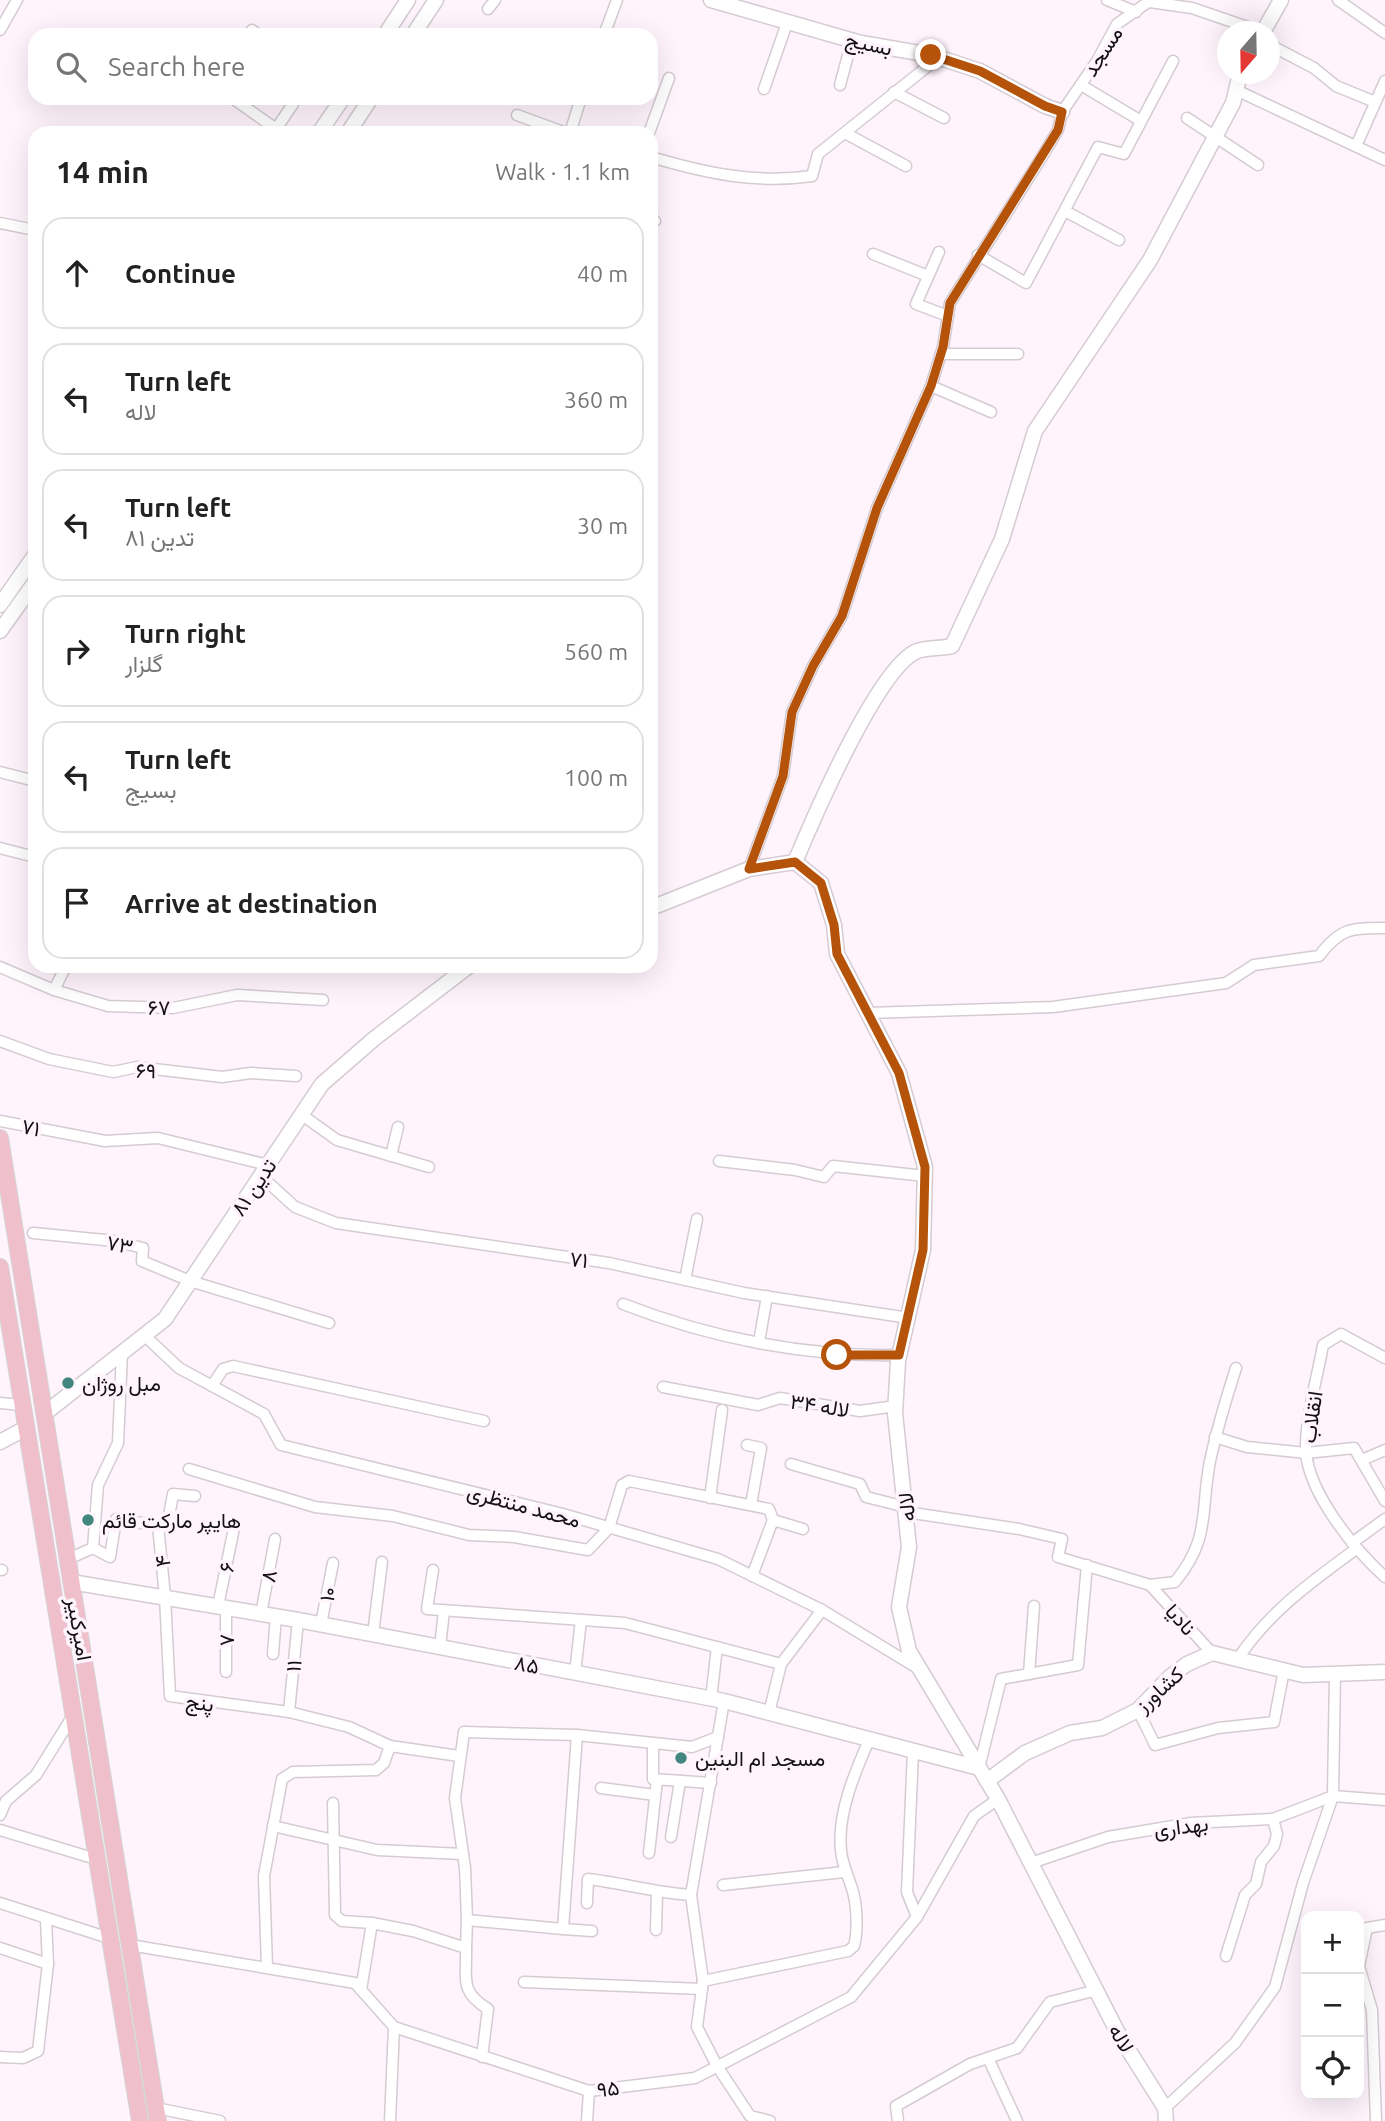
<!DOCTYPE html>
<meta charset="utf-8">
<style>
:root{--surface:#fff;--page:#f2f2f2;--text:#222;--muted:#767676;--line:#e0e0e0}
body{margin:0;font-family:Ubuntu,Vazirmatn,sans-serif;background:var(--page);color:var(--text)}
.controls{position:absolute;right:21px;bottom:21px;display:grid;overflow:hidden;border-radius:14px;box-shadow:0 7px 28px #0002}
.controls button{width:63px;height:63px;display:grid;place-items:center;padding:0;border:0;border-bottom:2px solid var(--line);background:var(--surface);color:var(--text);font:35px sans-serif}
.compass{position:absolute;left:1217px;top:21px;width:63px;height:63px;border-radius:50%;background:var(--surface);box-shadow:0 7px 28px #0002;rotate:200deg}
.stop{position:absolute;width:21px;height:21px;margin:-16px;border:5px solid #b45309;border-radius:50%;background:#fff}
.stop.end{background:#b45309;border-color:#fff;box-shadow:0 2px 7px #0008}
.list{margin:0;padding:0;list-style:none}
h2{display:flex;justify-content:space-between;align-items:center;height:91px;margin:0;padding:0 28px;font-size:30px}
h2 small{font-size:23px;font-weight:400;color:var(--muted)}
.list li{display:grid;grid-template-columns:46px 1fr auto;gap:21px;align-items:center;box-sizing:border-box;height:112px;margin:0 14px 14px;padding:0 14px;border:2px solid var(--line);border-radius:21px}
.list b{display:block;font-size:26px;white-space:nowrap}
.list p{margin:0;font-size:23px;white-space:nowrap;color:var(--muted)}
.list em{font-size:23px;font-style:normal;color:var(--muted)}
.icon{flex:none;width:38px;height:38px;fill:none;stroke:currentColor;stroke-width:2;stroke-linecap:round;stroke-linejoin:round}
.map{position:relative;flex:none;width:1385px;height:2121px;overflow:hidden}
.search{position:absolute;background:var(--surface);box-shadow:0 7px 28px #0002;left:28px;top:28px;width:630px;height:77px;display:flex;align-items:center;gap:18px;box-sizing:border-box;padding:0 24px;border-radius:21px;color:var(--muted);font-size:26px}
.panel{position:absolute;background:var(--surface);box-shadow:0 7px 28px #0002;left:28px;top:126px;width:630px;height:847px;border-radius:21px}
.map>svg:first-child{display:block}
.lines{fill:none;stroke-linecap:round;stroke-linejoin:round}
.street-casing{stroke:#d5cbd2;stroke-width:13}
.secondary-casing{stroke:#d5cbd2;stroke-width:17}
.primary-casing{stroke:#d5d4d5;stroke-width:18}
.street{stroke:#fff;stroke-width:10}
.secondary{stroke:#fff;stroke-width:14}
.primary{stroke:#efbfcb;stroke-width:16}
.route{stroke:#b45309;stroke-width:9}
.poi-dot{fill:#41877f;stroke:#fff4fc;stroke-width:2.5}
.labels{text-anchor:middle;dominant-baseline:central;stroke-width:7;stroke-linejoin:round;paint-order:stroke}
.street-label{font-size:21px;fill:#141013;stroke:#fff4fc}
.poi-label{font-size:21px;fill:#141013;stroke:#fff4fc;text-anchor:start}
</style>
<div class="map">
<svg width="1385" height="2121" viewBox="0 0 1385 2121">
<rect width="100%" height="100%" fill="#fff4fc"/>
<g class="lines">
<defs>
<g id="street">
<path d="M1107,0L1136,12"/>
<path d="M1338,0L1385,33"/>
<path d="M1150,2L1192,8L1262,32"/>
<path d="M488,9L495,0"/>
<path d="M0,30L17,0"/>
<path d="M252,30L259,35"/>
<path d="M604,35L617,0"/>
<path d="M1270,45L1314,68L1336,86L1375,102"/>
<path d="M840,85L852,40"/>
<path d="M1081,85L1141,121"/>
<path d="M764,89L787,23"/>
<path d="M1236,90L1385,160"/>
<path d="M894,92L944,118"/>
<path d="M235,100L282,133"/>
<path d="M517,115L566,133"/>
<path d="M1187,118L1258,165"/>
<path d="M276,129L293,104"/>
<path d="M570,133L581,98"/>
<path d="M649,133L669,78"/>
<path d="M845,133L906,166"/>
<path d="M1356,146L1385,81"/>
<path d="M651,157C705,173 755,184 812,176L818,154L938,58"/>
<path d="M1065,211L1119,240"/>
<path d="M651,219L655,221"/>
<path d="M0,223L35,230"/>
<path d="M939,252L916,304L948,316"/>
<path d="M873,254L928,276"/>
<path d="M978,255L1026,283L1098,147L1124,154L1173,61"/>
<path d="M941,354H1018"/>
<path d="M931,386L991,412"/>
<path d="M0,772L35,781"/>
<path d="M0,848L35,857"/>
<path d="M749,869L783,776L792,712L813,666L842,616L877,508L931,386L943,347L950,303L1043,155L1058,130L1062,112L1097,61L1117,24L1151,0"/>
<path d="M0,967L54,990L108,1006L173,1008L237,995L323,1000"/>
<path d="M54,990L66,966"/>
<path d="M868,1013L1053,1007L1226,983L1254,965L1319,956C1340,928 1351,928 1385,928"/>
<path d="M0,1041L49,1059L113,1072L137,1067L222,1077L251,1073L296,1076"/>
<path d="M302,1115L337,1140L429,1167"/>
<path d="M0,1121L105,1141L158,1138L268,1165"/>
<path d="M391,1156L398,1127"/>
<path d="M719,1161L795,1170L824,1177L833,1166L925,1176"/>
<path d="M261,1176L295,1207L336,1223L609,1263L744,1293L909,1318"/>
<path d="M33,1233L115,1241L143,1248L142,1261L190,1281L329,1323"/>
<path d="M685,1280L697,1219"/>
<path d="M623,1304C710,1338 806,1357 899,1355"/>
<path d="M144,1335L179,1368L264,1414L281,1445L563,1514L718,1559L822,1610L919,1669"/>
<path d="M759,1342L767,1296"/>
<path d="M1385,1358L1341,1334L1323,1345C1317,1379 1305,1418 1306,1452C1309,1494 1355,1550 1385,1577"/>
<path d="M212,1386L223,1369L233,1366L484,1421"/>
<path d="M663,1387L758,1405L780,1398L860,1411L896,1406"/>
<path d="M0,1403L22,1405"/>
<path d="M1215,1437L1247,1447L1306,1453L1354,1448L1385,1501"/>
<path d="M747,1445L761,1448L751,1505"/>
<path d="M1362,1460L1385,1450"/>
<path d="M791,1464L860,1484L866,1497L906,1507"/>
<path d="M189,1469L315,1507L393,1516L469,1535L514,1537L588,1550L609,1528L622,1485L629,1481L769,1509L773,1520L803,1529"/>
<path d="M710,1498L722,1410"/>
<path d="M906,1512L1019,1529L1062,1539L1058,1557L1150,1585L1175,1582C1211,1538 1200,1513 1210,1461C1217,1429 1226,1399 1236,1368"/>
<path d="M158,1525L165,1597L170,1696L289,1712L349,1727L390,1746L384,1763L376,1770L293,1772L282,1779L264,1876L267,1968"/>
<path d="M1352,1543L1385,1519"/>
<path d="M93,1548L110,1557L116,1519L167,1527L173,1494L195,1496"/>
<path d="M68,1559L93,1548L98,1485L118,1443L122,1353"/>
<path d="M0,1570H2"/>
<path d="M433,1570L427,1609L625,1623L781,1664"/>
<path d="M752,1576L773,1520"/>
<path d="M1150,1585L1212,1653"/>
<path d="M218,1606L234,1528"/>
<path d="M226,1608V1672"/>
<path d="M261,1614L275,1539"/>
<path d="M321,1624L333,1563"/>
<path d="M373,1634L382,1562"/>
<path d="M440,1647L444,1611"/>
<path d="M273,1654L276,1616"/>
<path d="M1239,1657C1270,1611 1311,1582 1356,1549"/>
<path d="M575,1673L581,1620"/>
<path d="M1029,1674L1034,1606"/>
<path d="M711,1699L717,1647"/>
<path d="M724,1701L691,1895L703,1981L697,2027L717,2066L750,2116L770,2121"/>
<path d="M1138,1710L1155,1745L1218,1728L1274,1722L1284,1670"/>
<path d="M289,1712L298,1620"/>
<path d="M769,1713L781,1664L822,1610"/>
<path d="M577,1735L563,1929L592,1931"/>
<path d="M390,1746L459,1756"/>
<path d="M653,1746V1779L711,1783"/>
<path d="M913,1751L907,1892L917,1917"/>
<path d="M979,1768L1001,1679L1078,1665L1087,1565"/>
<path d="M601,1788L655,1795"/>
<path d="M333,1803L335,1915L342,1921L372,1923L361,1990"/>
<path d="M0,1815L6,1801L36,1775L74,1714"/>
<path d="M273,1826L377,1850L463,1854"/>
<path d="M0,1830L96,1859"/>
<path d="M671,1837L680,1781"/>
<path d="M649,1853L657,1780"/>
<path d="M1031,1863L1108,1837L1191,1823L1273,1819L1333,1796L1385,1800"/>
<path d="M723,1885L844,1872"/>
<path d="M0,1903L109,1938"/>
<path d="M587,1903L588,1879C623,1883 656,1893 691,1895"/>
<path d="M467,1920L465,1868L455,1798L464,1732L577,1735L692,1747L718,1737"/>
<path d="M372,1923L413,1931L466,1948C467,1980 459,1991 488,2009L482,2057"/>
<path d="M656,1930L657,1893"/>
<path d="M130,1945L355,1983L394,2027L589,2091L695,2078L851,1997L917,1917L974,1816L998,1799"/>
<path d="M0,1948L48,1964"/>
<path d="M466,1948L467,1920L563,1929"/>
<path d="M1226,1956L1245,1895L1256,1884L1261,1862L1274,1846L1277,1834L1273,1819"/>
<path d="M703,1981L848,1951L854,1946C858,1932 857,1906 853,1892C849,1877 842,1865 841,1850C837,1814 855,1772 869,1740"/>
<path d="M524,1982L702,1989"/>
<path d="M0,2057L23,2058L38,2051L48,1964L46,1920"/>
<path d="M988,2058L1017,2121"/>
<path d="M156,2108L220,2121"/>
<path d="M1165,2108L1235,2043L1275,1987L1303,1883L1333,1796L1335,1674"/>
<path d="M390,2121L394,2027"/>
<path d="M587,2121L589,2091"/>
<path d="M898,2121L896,2106L970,2064L1017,2048L1050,2002L1097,1990"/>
<path d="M1376,2121L1372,2010L1359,1966L1367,1928L1385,1925"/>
</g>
<g id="secondary">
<path d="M711,0L861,43L931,55L980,71L1045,106L1062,112"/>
<path d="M1263,32L1281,0"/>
<path d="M385,35L408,0"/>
<path d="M413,35L436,0"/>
<path d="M319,133L343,98"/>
<path d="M348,133L371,98"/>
<path d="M0,605L35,555"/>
<path d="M0,631L35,582"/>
<path d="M795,862L821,883L834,925L837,954L899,1073L925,1167L923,1250L898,1361L895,1413L909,1547L899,1607L909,1651L998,1799L1119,2035L1165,2108L1166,2121"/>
<path d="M795,862C813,819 876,672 915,652C925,647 941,649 952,646L1002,539L1035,431L1150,260L1233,103L1240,74"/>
<path d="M651,908L749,869L795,862"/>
<path d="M44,1414L165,1319L322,1084L375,1038L469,966"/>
<path d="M0,1442L26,1428"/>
<path d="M71,1582L298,1620L724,1701L979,1768"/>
<path d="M987,1781L1025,1753L1070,1733L1102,1728L1138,1710L1171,1676L1187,1664L1212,1653L1303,1675L1385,1672"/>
</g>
<g id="primary">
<path d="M0,1138L158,2121"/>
<path d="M0,1267L140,2121"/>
</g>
</defs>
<!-- street casing -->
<use href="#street" class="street-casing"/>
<!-- secondary casing -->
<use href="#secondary" class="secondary-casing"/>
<!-- primary casing -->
<use href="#primary" class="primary-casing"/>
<!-- street -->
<use href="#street" class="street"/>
<!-- secondary -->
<use href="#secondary" class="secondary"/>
<!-- primary -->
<use href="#primary" class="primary"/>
</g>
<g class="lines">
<!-- route -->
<path class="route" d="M837,1355H899L923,1250L925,1167L899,1073L837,954L834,925L821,883L795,862L749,869L783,776L792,712L813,666L842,616L877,508L931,386L943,347L950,303L1058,130L1062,112L1045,106L980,71L931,55"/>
</g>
<!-- markers -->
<g class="poi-dot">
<circle cx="68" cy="1383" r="7"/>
<circle cx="88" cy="1520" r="7"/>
<circle cx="681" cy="1758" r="7"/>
</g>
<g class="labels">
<!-- street labels -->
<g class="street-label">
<text transform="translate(869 43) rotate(12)">بسیج</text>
<text transform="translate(1102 51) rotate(-57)">مسجد</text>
<text x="159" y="1007">۶۷</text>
<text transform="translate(146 1070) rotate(2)">۶۹</text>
<text transform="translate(31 1127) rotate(11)">۷۱</text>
<text transform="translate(253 1187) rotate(-56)">تدین ۸۱</text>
<text transform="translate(120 1244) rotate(11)">۷۳</text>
<text transform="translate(579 1259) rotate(8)">۷۱</text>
<text transform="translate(820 1405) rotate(9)">لاله ۳۴</text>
<text transform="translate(1311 1417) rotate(-82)">انقلاب</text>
<text transform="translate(524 1505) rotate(15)">محمد منتظری</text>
<text transform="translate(906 1507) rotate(-95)">لاله</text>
<text transform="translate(162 1561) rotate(-96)">۴</text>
<text transform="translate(226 1567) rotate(-79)">۶</text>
<text transform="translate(268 1576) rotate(-79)">۸</text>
<text transform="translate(327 1594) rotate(-79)">۱۰</text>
<text transform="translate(1181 1619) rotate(48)">نادیا</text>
<text transform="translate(80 1629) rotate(80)">امیرکبیر</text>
<text transform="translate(226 1640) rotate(-90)">۷</text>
<text transform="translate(527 1664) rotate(11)">۸۵</text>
<text transform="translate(293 1666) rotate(-84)">۱۱</text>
<text transform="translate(1159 1689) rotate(-42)">کشاورز</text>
<text transform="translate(200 1702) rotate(8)">پنج</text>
<text transform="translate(1181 1826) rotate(-7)">بهداری</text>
<text transform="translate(1122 2038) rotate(60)">لاله</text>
<text transform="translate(608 2088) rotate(-6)">۹۵</text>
</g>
<!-- poi labels -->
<g class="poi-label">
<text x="82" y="1383">مبل روژان</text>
<text x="102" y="1520">هایپر مارکت قائم</text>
<text x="695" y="1758">مسجد ام البنین</text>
</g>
</g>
</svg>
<div class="controls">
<button>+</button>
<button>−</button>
<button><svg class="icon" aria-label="locate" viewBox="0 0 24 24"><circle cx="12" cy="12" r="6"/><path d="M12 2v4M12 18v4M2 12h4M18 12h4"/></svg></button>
</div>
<svg class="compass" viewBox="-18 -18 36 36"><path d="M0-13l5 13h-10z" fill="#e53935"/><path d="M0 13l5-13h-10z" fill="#767676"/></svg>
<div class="stop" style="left:837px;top:1355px"></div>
<div class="stop end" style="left:931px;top:55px"></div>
<div class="search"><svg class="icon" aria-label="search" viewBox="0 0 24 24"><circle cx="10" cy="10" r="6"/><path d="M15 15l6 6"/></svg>Search here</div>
<section class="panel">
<h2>14 min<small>Walk · 1.1 km</small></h2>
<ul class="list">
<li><svg class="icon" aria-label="ahead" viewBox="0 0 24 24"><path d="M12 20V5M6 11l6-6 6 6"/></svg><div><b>Continue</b></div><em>40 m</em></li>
<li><svg class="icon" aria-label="left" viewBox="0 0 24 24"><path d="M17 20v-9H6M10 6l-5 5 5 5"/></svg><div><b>Turn left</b><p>لاله</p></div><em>360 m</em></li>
<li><svg class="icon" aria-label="left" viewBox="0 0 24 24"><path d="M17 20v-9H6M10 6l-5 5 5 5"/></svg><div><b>Turn left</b><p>تدین ۸۱</p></div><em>30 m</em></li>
<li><svg class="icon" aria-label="right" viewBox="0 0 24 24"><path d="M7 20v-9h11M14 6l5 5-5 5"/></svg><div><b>Turn right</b><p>گلزار</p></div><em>560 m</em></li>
<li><svg class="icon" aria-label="left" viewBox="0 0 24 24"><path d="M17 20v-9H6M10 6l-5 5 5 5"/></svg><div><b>Turn left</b><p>بسیج</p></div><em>100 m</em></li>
<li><svg class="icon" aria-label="arrive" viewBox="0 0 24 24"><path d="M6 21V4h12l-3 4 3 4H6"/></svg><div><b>Arrive at destination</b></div></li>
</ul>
</section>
</div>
